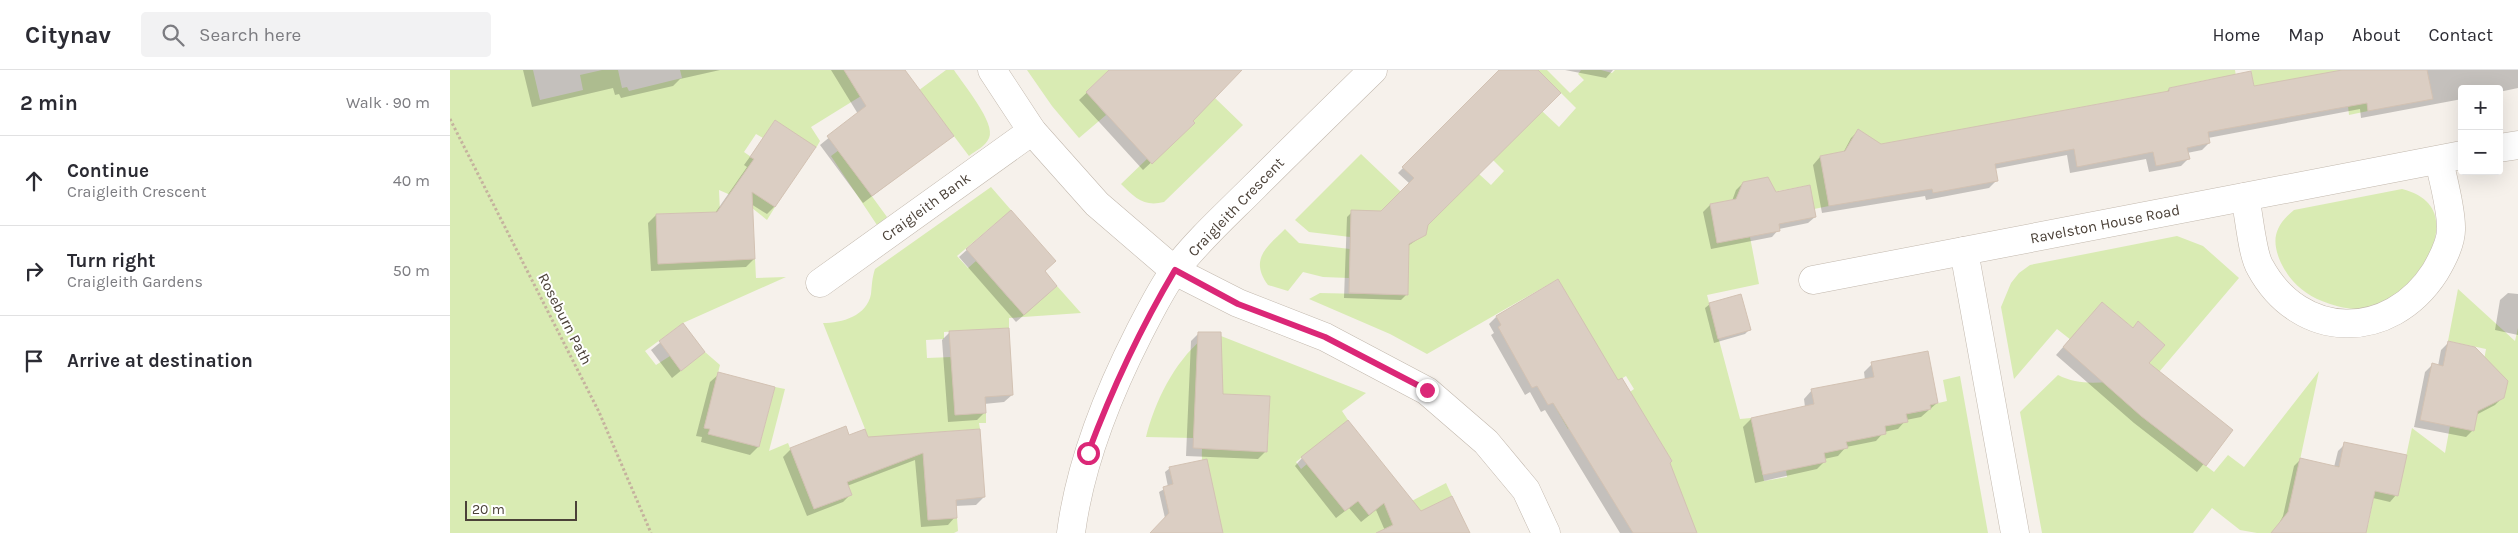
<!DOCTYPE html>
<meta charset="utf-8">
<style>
:root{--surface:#fff;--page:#f2f2f3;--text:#2b2b33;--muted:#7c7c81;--line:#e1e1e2}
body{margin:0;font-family:Karla,sans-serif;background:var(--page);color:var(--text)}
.controls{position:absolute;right:15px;top:15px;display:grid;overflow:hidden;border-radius:5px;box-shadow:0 5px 20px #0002}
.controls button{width:45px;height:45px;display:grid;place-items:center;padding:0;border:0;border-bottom:1px solid var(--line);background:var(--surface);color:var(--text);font:25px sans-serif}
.scale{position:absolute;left:15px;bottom:12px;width:112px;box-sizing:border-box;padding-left:5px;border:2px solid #4b4138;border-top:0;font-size:14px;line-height:18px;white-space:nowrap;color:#4b4138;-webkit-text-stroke:4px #fff;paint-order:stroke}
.stop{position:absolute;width:15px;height:15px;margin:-11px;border:4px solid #db2777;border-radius:50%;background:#fff}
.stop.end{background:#db2777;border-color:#fff;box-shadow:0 1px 5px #0008}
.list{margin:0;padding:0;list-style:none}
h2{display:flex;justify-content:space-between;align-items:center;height:65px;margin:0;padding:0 20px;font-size:21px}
h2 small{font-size:16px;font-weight:400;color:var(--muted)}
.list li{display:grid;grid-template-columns:32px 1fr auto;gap:15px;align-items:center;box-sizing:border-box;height:90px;padding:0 20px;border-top:1px solid var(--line)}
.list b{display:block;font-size:19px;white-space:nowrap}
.list p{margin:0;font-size:16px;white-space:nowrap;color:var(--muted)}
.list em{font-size:16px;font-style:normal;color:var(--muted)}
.icon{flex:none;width:28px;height:28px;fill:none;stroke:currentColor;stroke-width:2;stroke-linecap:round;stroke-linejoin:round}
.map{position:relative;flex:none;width:2068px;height:463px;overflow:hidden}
header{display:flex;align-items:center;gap:30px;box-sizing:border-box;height:70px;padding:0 25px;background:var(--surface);border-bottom:1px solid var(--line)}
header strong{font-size:24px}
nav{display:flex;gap:28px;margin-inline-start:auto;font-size:18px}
.search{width:350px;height:45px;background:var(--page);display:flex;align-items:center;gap:12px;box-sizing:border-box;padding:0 18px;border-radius:5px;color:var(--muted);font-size:19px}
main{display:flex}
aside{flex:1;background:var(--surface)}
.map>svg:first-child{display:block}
.green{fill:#d9ebb3}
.shadow{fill:#0003}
.building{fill:#dbcec3;stroke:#d3c2b3}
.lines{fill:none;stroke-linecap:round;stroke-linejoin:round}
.minor-casing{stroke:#c2b8ad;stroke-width:29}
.tertiary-casing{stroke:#c2b8ad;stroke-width:29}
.path{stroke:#c5b29e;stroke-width:3;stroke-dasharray:2.5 2.5;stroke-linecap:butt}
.minor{stroke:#fff;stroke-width:28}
.tertiary{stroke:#fff;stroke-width:28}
.route{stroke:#db2777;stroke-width:6}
.labels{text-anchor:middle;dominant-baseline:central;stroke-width:4;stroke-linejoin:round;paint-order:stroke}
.street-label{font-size:15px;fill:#4b4138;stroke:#fff}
</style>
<header>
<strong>Citynav</strong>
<div class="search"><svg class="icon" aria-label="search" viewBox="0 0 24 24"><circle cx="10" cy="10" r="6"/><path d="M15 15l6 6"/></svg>Search here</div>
<nav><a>Home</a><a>Map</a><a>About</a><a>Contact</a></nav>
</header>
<main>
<aside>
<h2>2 min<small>Walk · 90 m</small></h2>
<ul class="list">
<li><svg class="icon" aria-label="ahead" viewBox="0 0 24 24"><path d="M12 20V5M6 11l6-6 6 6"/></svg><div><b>Continue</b><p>Craigleith Crescent</p></div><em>40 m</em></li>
<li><svg class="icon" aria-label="right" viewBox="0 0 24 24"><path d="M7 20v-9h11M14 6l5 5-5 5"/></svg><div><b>Turn right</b><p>Craigleith Gardens</p></div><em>50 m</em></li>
<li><svg class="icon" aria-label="arrive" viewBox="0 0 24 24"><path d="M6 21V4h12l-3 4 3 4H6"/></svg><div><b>Arrive at destination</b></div></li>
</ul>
</aside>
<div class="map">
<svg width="2068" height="463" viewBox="0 0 2068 463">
<rect width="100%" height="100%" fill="#f6f1eb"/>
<!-- green -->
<g class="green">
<path d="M0,0H83L90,30L133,20L130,5L152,0H168L172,18L177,17L179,21L232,8L230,0H394L402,13L453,0L361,57L370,71L366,78L325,50L313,68L306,64L294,82L304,89L288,112L325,137L317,150L292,130L269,120L270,142L206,144L208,193L305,189L306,208L336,207L233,253L195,281L206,295L220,286L231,301L255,282L270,295L254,358L260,359L259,364L309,377L325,317L335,319L319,381L338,373L364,439L402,425L397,412L427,389L373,253C392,253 417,246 421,224C422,215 422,208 425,199L541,117L561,140L507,186L518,198L526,191L561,231L569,225L581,239L607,216L631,243L559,248V258L494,262V269L476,270L477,288L502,287L505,345L536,343V353H529L530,359L463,364L472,372L478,450L507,448L508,461L504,463H0Z"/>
<path d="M496,0H504C513,14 546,53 539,68C536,76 525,81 519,86L475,28L394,88L437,147L427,155L381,86Z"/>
<path d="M577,0H659L636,22L656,45L629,68L602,36Z"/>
<path d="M695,0L765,28L793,55L714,132C694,137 685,128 671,114L697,89L702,93L745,53Z"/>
<path d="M1088,0H1097L1120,23L1134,10L1128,4L1131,0H1151L1162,3L1165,0H1785L1788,19L1761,9L1719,18L1721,32L1689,27L1668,30L1679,87L1670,88L1659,32L1370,86L1379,136L1364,139L1360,115L1323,122L1293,113L1291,117L1292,128L1260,134L1267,172L1300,167L1309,214L1257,225L1290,349L1301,348L1314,411L1337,407L1336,400L1376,392L1374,383L1397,378L1396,372L1435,356L1457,352L1456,344L1480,340V335L1497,331L1493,310L1510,306L1538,463H1247L1197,407L1222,391L1180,322L1184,319L1176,306L1154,319L1141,345L1118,359L1103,333L1128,319L1131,249L1108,209L977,284L940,264L859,229L870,223L957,225L959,167L976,164L977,156L900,167L859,162L845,150L911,84L951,122L1029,104L1041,115L1054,101L1001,48L1092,41L1109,57L1126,38Z"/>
<path d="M1801,0H1911L1918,41L1899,45L1898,36L1811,52Z"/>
<path d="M1952,119C2026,137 1965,229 1916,238C1901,241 1885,236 1872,231C1854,224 1839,210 1831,193C1821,171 1824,156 1844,140Z"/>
<path d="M835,159L849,173L900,179L899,208L873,207L853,202L838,221L818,215C799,189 817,177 835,159Z"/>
<path d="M1727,166L1753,176L1789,208L1709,302L1691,346L1764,402L1778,385L1794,397L1869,301L1845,413L1878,421L1883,396H1889L1878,447L1918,455L1925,421L1948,425L1962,358L1995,383L2000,356L2027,328L2046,332L2054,328L2057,311L2032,301L2036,279L1998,271L2008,219L2065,271L2068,258V463H1807L1790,460L1762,438L1743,463H1592L1570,342L1608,305C1639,321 1676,308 1709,302L1699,293L1715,275L1688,251L1683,258L1652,232L1621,270L1607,259L1564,309L1551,237L1561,213L1569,203L1580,195Z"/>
<path d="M771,266L916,323L892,341L898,350L846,392L851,399L857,394L895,441L908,431L919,445L946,423L956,434L996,413L1002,426L943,455L956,463H773C764,437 750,407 752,379L802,381L803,371H818L820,326L773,324V320H768L744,368L696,367C705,331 724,293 752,269Z"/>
</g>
<!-- shadow -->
<g class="shadow">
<path d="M73,0H270L230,9L223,16L171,28L169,24L165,25L163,18L82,37Z"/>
<path d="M381,0H453L502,66L413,133L370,75L408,44Z"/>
<path d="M661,0H790L741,51L736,60L693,100L629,30Z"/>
<path d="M1050,0H1086L977,154L975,164L958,176L956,225L951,230L894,228L897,147L902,142L932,143L960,114L948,103Z"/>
<path d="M1115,0H1163L1156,8Z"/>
<path d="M1899,0H2068V18L2049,22V19H2012V29L1911,48L1910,39L1758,68L1759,73L1752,80L1737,83L1738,89L1731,96L1699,102L1696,89L1620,103L1617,85L1544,99L1546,111L1539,118L1476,130L1475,126L1372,143L1363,95L1370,87L1393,83L1401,68L1408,61L1430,76L1716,23L1719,19L1803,18Z"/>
<path d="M325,52L364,78L324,137L317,144L301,134L304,189L296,197L201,201L198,153L206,145L265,143L297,97L294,95Z"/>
<path d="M1293,113L1325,123L1365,147L1358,153L1329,159L1322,167L1261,179L1253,142L1260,135L1282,131L1286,120Z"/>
<path d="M560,141L594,202L598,224L566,252L509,187Z"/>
<path d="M2058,223L2068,224V265L2045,260L2050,230Z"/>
<path d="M1260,234L1299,260L1295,264L1264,273L1255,238Z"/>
<path d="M1645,241L1682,259L1688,253L1697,293L1781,360L1747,402L1684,353L1606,285Z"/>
<path d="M1046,247L1168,312L1219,393L1245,463H1170L1095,340L1091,342L1080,322L1075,325L1041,265L1044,263L1039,254Z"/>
<path d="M233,254L254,282L222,308L201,280Z"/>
<path d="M500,262L562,325L554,332L534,334V343L527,350L498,352L492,270Z"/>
<path d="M749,263L772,325L816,381L808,389L736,386L741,271Z"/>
<path d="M1998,273L2053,327L2045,335L2026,345L2023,360L2016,367L1964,357L1975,302L1982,295L1988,296L1991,280Z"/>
<path d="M1422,294L1487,333L1471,347L1456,350L1448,359L1434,362L1426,371L1396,377L1388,386L1374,389L1375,391L1367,399L1305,413L1293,357L1301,349L1355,337L1354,329L1362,320L1415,310L1414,302Z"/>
<path d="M269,304L324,317L308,377L300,385L251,372L252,367L246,366L260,312Z"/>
<path d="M529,360L534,427L526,435L505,436V447L498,455L471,457L465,390L397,416L400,425L393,432L357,446L333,387L341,379L399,366L418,368Z"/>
<path d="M1895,374L1946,425L1940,432L1923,428L1852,463H1824L1833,446L1844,396L1851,389L1884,397L1888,381Z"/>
<path d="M852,388L971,442L1019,463H936L926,440L911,452L899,438L886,448L845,396Z"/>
<path d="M720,398L772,463H701L715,448L709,422L718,417L715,402Z"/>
</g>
<!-- building -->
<g class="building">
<path d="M394,0H455L504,66L422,126L377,66L416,36Z"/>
<path d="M659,0H792L743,51L745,53L702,94L636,22Z"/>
<path d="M1049,0H1088L1111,23L978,155L976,165L959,174L958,225L899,223L901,140L931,141L964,108L952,97Z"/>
<path d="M1892,0H1977L1983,29L1918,41L1917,33L1758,62L1760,73L1737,78L1740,89L1706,96L1703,82L1627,97L1624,79L1545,94L1548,111L1483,123L1482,119L1379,136L1370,86L1395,81L1408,59L1431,74L1719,21V18L1801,1L1804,16Z"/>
<path d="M325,50L366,77L325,137L302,122L305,189L208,194L206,144L267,142L304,89L300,87Z"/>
<path d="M1318,107L1326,122L1360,115L1366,147L1329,154L1330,161L1267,173L1260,134L1286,129L1293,112Z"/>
<path d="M561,140L606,191L595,201L607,216L574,245L516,179Z"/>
<path d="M1108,209L1168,310L1172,308L1222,391L1220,393L1247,463H1183L1103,333L1098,335L1087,316L1082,318L1048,257L1051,255L1046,246Z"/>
<path d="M1291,224L1301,260L1268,269L1259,233Z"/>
<path d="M1652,232L1683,258L1688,251L1715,275L1699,293L1783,360L1756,396L1691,346L1613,277Z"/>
<path d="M233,253L255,282L231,301L209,271Z"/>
<path d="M559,258L563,325L535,327L536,343L505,345L499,261Z"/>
<path d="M748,262H771L773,324L820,326L817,382L743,378Z"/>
<path d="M1998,271L2025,277L2058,311L2054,328L2028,341L2024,361L1970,350L1982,293L1993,296Z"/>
<path d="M1478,281L1488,333L1480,335L1481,339L1456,344L1458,352L1435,356L1436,364L1396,372L1398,378L1374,383L1376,392L1313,405L1301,348L1364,334L1361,319L1424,307L1421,292Z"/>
<path d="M268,302L325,317L309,377L258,364L260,359L254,358Z"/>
<path d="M898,350L971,441L1002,426L1020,463H926L943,455L934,433L919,445L908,431L895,441L851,387Z"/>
<path d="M396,356L399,365L415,359L418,367L530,359L535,427L506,430L507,448L478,450L473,383L397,412L402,425L364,439L340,378Z"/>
<path d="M1894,372L1957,385L1948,426L1925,421L1916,463H1821L1838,442L1850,388L1889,397Z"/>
<path d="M757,389L773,463H700L719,443L713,417L723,414L719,397Z"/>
</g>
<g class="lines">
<defs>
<g id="minor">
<path d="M542,0L582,61L647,134L725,201L788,233L875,267L977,321L1036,372L1076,420L1096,463"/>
<path d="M2049,78L2068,75"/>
<path d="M1795,127C1799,144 1802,184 1810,197C1850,271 1940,272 1985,202C1992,190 2002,172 2001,157C2001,137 1993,110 1989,90"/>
<path d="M1514,181L1565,463"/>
<path d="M1363,210L2012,85"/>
<path d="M370,213L582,61"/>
</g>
<path id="tertiary" d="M621,463C630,393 657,326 689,263C700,242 711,219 725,200C748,170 777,144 804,117C843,78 883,39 923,0"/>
</defs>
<!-- minor casing -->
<use href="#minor" class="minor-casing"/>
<!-- tertiary casing -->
<use href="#tertiary" class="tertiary-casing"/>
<!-- path -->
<path class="path" d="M0,49L149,342L201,463"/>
<!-- minor -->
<use href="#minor" class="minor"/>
<!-- tertiary -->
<use href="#tertiary" class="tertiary"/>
</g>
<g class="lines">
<!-- route -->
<path class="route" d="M638,383C662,319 690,259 725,200L788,234L875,267L977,320"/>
</g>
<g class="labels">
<!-- street labels -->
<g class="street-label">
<text transform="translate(476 137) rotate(-36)">Craigleith Bank</text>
<text transform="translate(786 137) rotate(-46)">Craigleith Crescent</text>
<text transform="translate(1655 154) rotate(-11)">Ravelston House Road</text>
<text transform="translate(115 249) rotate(63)">Roseburn Path</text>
</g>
</g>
</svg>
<div class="controls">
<button>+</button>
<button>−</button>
</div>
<div class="scale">20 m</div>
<div class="stop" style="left:638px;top:383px"></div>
<div class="stop end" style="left:977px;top:320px"></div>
</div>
</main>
